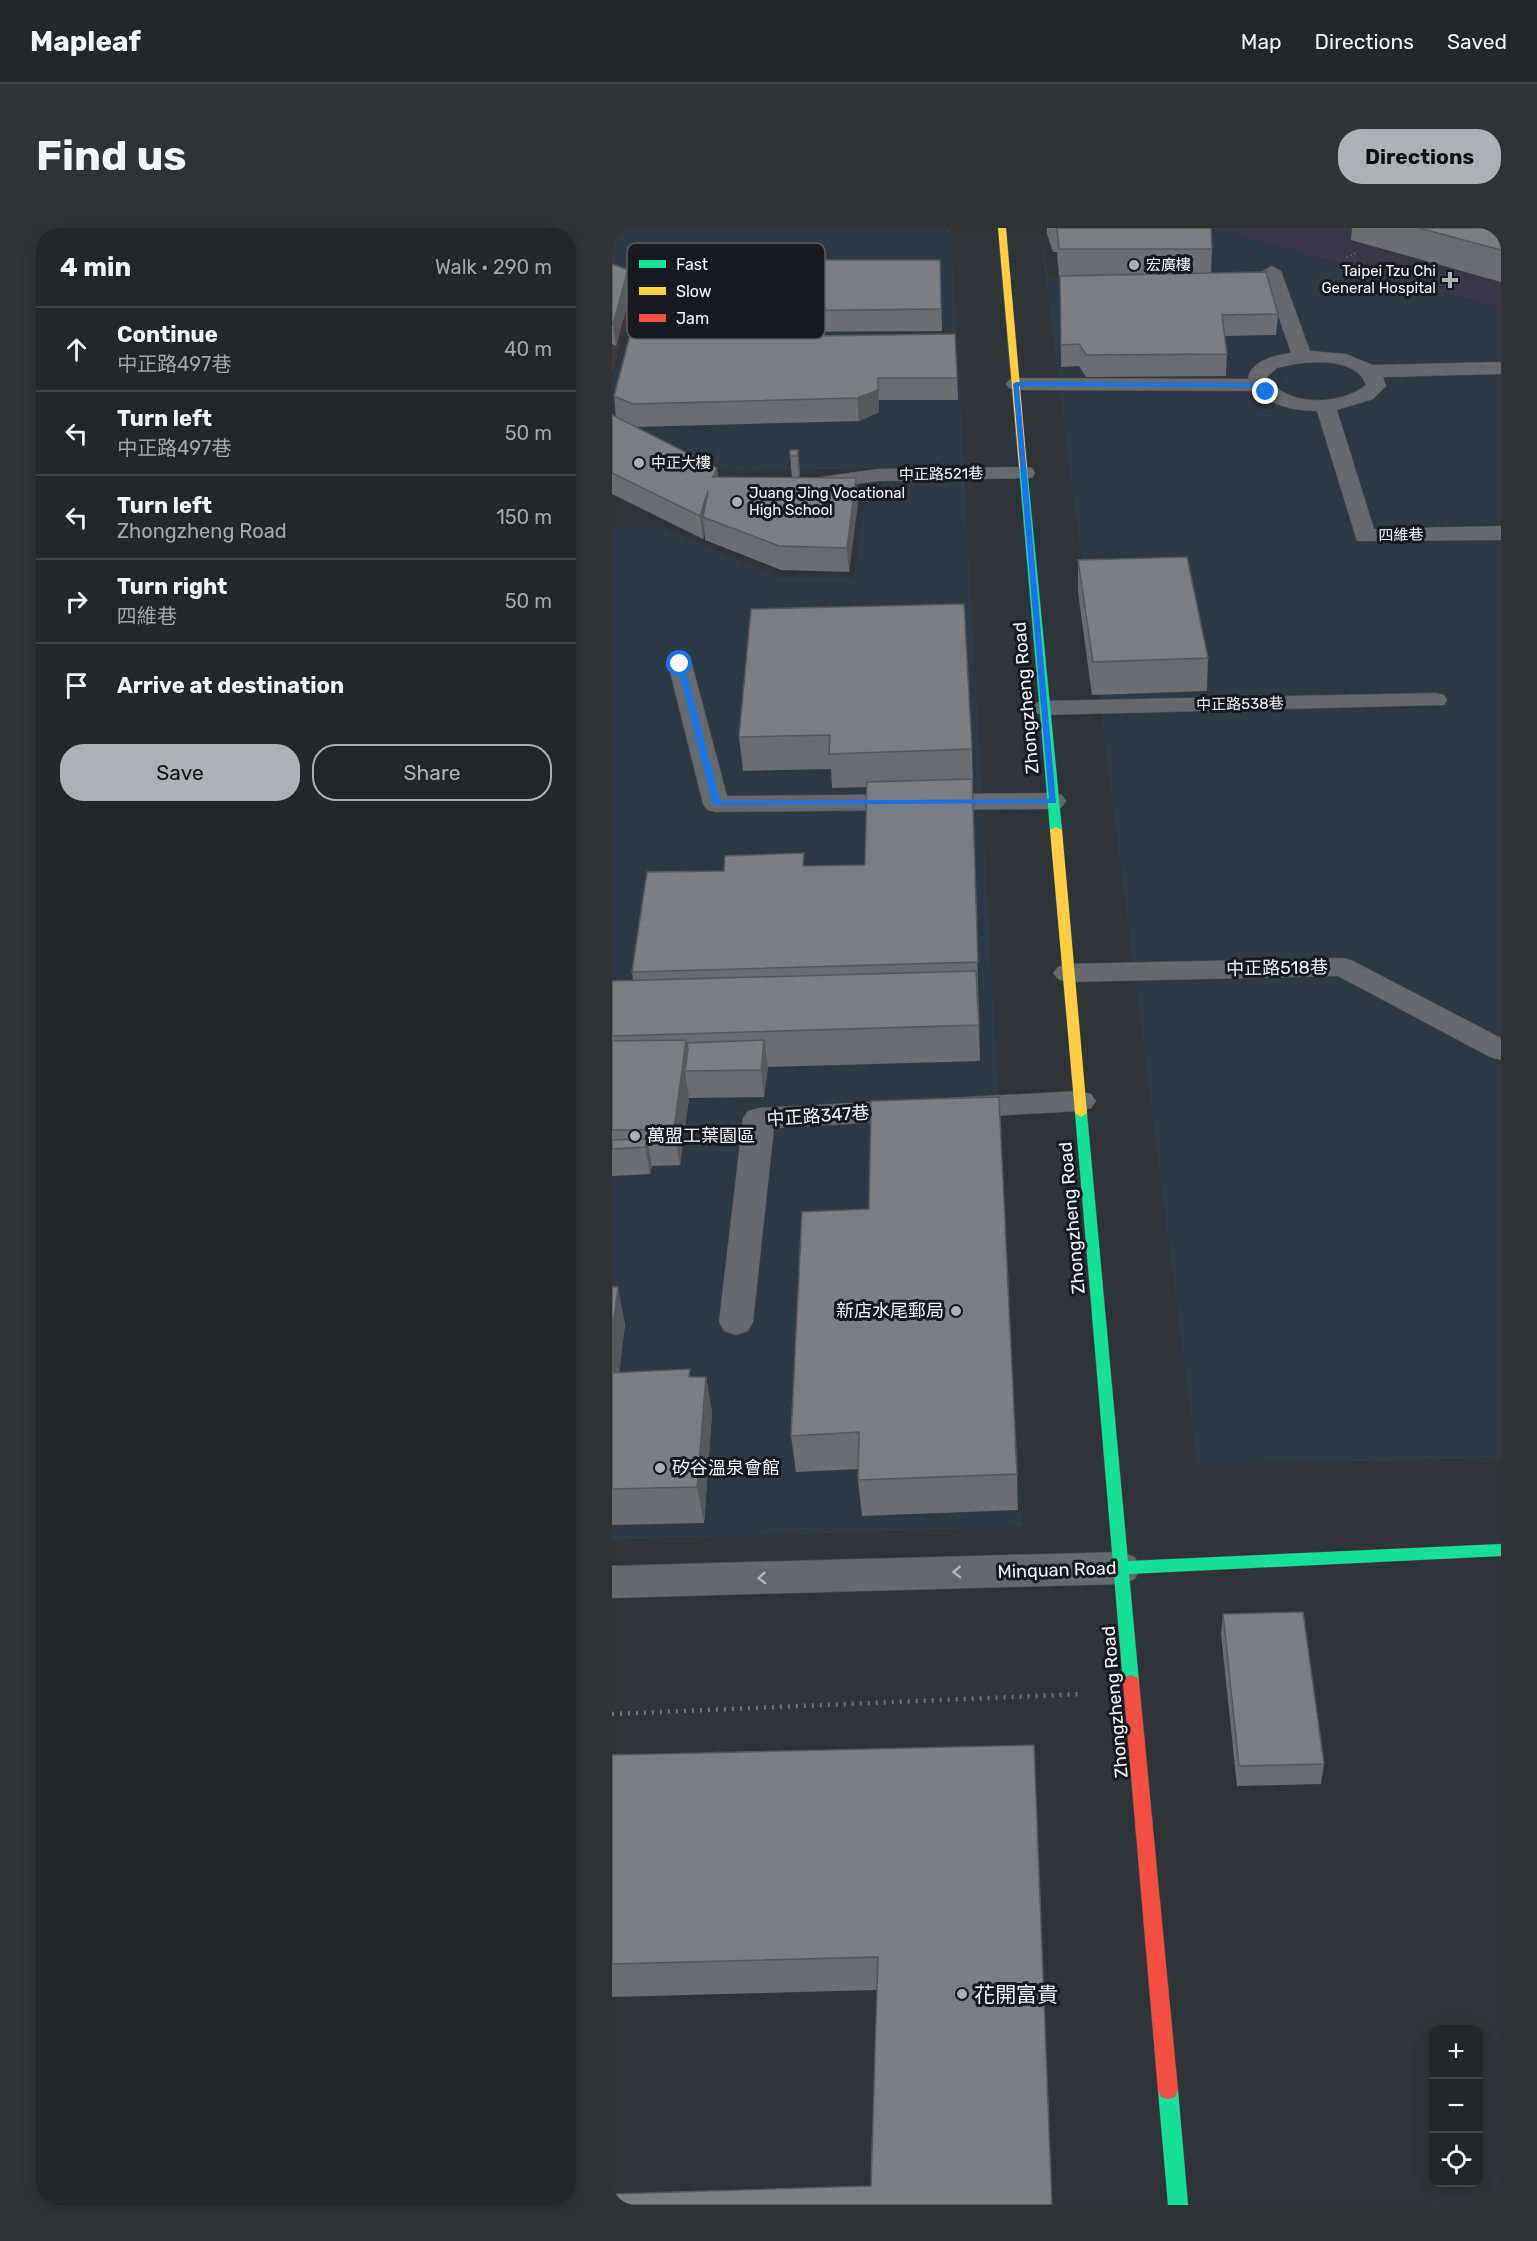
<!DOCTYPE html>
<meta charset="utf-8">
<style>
:root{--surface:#23272a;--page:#2f3336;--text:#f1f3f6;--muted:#a3a5a8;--line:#404447;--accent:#acb1b6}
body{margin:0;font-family:Rubik,"Noto Sans TC",sans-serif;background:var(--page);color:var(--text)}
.controls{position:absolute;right:18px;bottom:18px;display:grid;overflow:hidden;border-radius:12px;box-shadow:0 3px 15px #0003}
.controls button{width:54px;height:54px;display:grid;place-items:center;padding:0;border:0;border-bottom:2px solid var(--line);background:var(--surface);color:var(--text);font:30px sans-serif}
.stop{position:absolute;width:18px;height:18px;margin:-14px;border:4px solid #1a73e8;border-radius:50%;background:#fff}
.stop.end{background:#1a73e8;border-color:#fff;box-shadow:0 2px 6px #0008}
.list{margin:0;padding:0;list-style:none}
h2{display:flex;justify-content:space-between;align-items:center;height:78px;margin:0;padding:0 24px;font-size:26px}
h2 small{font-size:20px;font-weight:400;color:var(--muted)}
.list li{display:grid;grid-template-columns:39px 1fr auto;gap:18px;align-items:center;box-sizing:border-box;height:84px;padding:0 24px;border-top:2px solid var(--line)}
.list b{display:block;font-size:22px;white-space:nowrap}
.list p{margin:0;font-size:20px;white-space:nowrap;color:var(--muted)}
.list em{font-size:20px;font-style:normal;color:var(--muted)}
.actions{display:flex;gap:12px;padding:18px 24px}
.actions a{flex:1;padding:14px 0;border:2px solid var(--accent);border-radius:24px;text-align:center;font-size:21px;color:var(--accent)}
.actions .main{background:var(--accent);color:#111}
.icon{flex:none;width:33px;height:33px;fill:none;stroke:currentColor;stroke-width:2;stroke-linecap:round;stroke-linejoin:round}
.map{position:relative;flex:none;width:889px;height:1977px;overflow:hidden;border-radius:24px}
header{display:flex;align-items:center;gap:36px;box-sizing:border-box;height:84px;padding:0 30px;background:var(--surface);border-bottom:2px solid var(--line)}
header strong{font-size:28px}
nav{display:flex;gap:33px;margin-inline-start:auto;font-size:21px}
.intro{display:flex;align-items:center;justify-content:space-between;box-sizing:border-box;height:144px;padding:0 36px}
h1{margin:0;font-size:42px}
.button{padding:15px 27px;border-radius:24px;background:var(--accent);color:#111;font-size:21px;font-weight:700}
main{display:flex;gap:36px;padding:0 36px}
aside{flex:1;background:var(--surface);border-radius:24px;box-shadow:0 3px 15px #0003}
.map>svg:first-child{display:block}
.built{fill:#2d3a46}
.education{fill:#413540}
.medical{fill:#393747}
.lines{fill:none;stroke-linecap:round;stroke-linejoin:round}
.lane-casing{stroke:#4b4f54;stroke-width:1}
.fast-casing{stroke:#4b4f54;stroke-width:1}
.slow-casing{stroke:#4b4f54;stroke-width:1}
.jam-casing{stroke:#4b4f54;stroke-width:1}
.path-far1{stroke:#6e7074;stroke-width:2;stroke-dasharray:1 3;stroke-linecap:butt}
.path{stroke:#6e7074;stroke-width:4.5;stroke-dasharray:2 6;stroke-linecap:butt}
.lane{fill:#65686c;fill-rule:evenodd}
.fast{fill:#16e098;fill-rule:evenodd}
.slow{fill:#ffcf43;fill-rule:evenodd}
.jam{fill:#f24e42;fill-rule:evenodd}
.wall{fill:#6a6d71}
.shaded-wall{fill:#56595c}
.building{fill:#7b7f83;stroke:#56595c;stroke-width:1.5}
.oneway{stroke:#b1b6ba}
.route{fill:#1a73e8}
.poi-dot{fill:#acb1b6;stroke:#171b1f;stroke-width:2}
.labels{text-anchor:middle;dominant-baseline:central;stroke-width:6;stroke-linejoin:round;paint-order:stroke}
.far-poi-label{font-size:15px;fill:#eff5fa;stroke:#171b1f;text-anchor:start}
.far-street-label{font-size:15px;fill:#eff5fa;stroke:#171b1f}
.street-label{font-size:18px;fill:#eff5fa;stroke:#171b1f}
.poi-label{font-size:18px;fill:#eff5fa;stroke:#171b1f;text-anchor:start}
.near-poi-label{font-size:21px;fill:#eff5fa;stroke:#171b1f;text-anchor:start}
.key{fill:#171b1f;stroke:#585c61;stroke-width:1.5}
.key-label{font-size:16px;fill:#eff5fa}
</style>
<header>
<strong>Mapleaf</strong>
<nav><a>Map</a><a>Directions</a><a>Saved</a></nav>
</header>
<div class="intro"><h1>Find us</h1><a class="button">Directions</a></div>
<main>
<aside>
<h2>4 min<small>Walk · 290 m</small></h2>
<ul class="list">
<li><svg class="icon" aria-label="ahead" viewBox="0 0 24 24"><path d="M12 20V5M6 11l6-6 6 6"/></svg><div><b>Continue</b><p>中正路497巷</p></div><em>40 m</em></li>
<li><svg class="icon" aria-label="left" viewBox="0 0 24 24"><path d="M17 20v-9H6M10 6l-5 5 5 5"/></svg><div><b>Turn left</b><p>中正路497巷</p></div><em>50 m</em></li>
<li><svg class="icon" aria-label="left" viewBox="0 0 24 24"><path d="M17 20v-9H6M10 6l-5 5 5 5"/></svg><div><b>Turn left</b><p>Zhongzheng Road</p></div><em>150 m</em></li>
<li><svg class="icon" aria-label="right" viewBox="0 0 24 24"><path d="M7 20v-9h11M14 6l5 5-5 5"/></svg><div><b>Turn right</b><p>四維巷</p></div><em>50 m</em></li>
<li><svg class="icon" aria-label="arrive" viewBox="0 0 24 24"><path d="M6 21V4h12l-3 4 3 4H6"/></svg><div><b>Arrive at destination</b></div></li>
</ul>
<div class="actions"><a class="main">Save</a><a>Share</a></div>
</aside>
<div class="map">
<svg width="889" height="1977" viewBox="0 0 889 1977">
<rect width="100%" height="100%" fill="#2f3438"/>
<!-- built -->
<g class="built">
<path d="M0,0H339L410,1299L0,1312V300H52L165,349H242L258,240L115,244L0,197V155L31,52L0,36Z"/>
<path d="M427,0L437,50L597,21L599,0L889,81V1230L585,1237Z"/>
</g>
<!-- education -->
<path class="education" d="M0,41L27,53L0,147Z"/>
<!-- medical -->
<path class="medical" d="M599,0H889V81L685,24Z"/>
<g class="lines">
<defs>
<g id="lane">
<path d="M660,38L669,43L698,123L734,126L761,137L889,134V146L771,149L774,158L761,171L725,182L762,301L889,298V312L745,313L705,183C684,183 659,178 644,163L404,162L397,160L394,156L397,152L404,150L636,151C638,133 663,127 679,125L651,43ZM683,136C705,133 745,131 754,157C728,178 674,179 655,149L665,140Z"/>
<path d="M412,239L420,240L423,245L420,250L266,253L202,262L194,261L191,256L194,251L202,250L266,241Z"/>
<path d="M68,429L77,431L80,436L115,568L441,565L450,567L454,573L450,579L441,581L104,584L95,582L91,576L56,436L59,431Z"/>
<path d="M823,465L832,467L835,472L832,477L433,487L424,485L421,480L424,475L433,473Z"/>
<path d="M731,730L741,733L889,810V832L878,829L726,748L456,754L446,751L441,745L446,739L456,736Z"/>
<path d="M468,863L479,866L484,873L479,880L468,883L162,900L141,1094L136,1103L124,1107L112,1103L107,1094L131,890L136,883L147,880Z"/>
<path d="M509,1324L523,1329L528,1340L523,1351L509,1356L0,1370V1338Z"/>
</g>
<g id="fast">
<path d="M411,236L415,239L450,602L444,605L438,602L407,239Z"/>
<path d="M469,881L475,885L516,1333L889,1316V1328L517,1346L527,1454L525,1459L519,1461L513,1459L511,1454L463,885Z"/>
<path d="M556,1853L563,1855L566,1862L576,1977H556L546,1862L549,1855Z"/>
</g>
<g id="slow">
<path d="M386,0H394L415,239L411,242L407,239Z"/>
<path d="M444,599L450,602L475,885L469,889L463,885L438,602Z"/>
</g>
<path id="jam" d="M519,1447L525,1449L527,1454L566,1862L563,1869L556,1871L549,1869L546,1862L511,1454L513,1449Z"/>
</defs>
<!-- lane casing -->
<use href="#lane" class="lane-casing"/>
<!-- fast casing -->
<use href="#fast" class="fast-casing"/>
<!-- slow casing -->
<use href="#slow" class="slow-casing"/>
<!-- jam casing -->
<use href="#jam" class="jam-casing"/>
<!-- path-far1 -->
<path class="path-far1" d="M735,29L746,24"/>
<!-- path -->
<path class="path" d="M0,1486L471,1466"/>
<!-- lane -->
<use href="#lane" class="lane"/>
<!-- fast -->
<use href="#fast" class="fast"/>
<!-- slow -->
<use href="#slow" class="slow"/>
<!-- jam -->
<use href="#jam" class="jam"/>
</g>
<!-- wall -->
<g class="wall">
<path d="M435,0H599L600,21L599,45L666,86L664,107L612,108L615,126L614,148L474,149L467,138L449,139L448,49H447L445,24H441L435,6Z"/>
<path d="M740,0H889V54L739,12Z"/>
<path d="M38,32H328L330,103L150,104L149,109L343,106L346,172H267V184L247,193L24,199L105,240L106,249H180L178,228L186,222L188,245L187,249L246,273L237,344L169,342L93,312V306L91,311L0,266V187L4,189L2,168Z"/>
<path d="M0,36L16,42L19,63L4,118L0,116Z"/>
<path d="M466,332L596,430L595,463L480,467L466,364Z"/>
<path d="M139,381L360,521L368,833L156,839L152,869L77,870L68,937L40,938L38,946L0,948V753L21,752L20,744L112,643L194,638L253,637L255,559L220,560L219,541L131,543L127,509Z"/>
<path d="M257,981L405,1246L406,1282L250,1288L246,1252L247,1241L184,1244L179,1208Z"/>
<path d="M0,1059L13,1096L7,1144L79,1149H94L100,1185L92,1295L0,1297Z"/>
<path d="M611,1386L712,1536L709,1556L625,1558L609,1406Z"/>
<path d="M422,1517L259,1958L265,1762L0,1769V1527Z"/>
</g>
<!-- shaded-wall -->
<g class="shaded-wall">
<path d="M16,42L19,63L4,118L1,96Z"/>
<path d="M148,83L150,104L144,131L141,109Z"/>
<path d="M266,150L267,172V184L247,193L245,170Z"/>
<path d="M186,222L188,245L187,251L185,228Z"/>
<path d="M105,240L107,263L101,249Z"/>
<path d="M244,250L246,273L237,344L235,320Z"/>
<path d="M96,263L91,289L93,306L91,311L88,288Z"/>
<path d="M74,812L79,843H73L77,870L68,937L62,901Z"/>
<path d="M152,812L156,839L152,869L149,842Z"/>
<path d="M35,911L40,938L38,946L33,919Z"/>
<path d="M6,1059L13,1096L3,1181L0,1166V1106Z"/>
<path d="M94,1149L100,1185L92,1295L85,1259Z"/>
</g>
<!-- building -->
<g class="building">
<path d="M445,0H599L600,21H447Z"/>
<path d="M807,0H889V22Z"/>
<path d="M38,32H328L329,81L148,83L141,109L343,106L345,150H266V162L245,170L21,176L2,168Z"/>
<path d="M0,36L16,42L1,96H0Z"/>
<path d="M654,44L666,86L610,87L615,126L474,127L467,116L449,117L448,48Z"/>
<path d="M0,187L105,240L101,249L244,250L235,320L167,318L91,289L96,263L88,288L0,245Z"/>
<path d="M178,222H186L185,228H178Z"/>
<path d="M575,329L596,430L481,434L466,332Z"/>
<path d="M352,376L360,521L217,526L218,507L127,509L139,381Z"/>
<path d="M360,551L366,734L20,744L35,644L112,643L113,628L192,625L191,638L253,637L255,554Z"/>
<path d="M364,743L367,797L0,808V753Z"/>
<path d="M74,812L62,901L0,902V813Z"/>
<path d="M152,812L149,842L73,843L76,821L75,815Z"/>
<path d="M387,869L405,1246L246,1252L247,1204L179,1208L190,984L257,981L259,873Z"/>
<path d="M35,911L33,919L0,921V912Z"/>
<path d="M0,1059H6L0,1106Z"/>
<path d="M78,1141L77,1149H94L85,1259L0,1261V1145Z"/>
<path d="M691,1384L712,1536L627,1538L611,1386Z"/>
<path d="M422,1517L440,1977H0V1966L259,1958L266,1729L0,1736V1527Z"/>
</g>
<!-- one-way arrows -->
<defs><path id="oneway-chevron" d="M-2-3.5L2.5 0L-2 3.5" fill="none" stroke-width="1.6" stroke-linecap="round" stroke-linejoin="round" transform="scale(1.5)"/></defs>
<g class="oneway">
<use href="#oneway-chevron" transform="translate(345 1344) rotate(178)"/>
<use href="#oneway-chevron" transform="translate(150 1350) rotate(178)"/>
</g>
<!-- route -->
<path class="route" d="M404,154L647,155L657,164L652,165L646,159L407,158L444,575L101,577L65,436L68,434L72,436L108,573L437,571L401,156Z"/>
<!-- markers -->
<g class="poi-dot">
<circle cx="522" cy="37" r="6"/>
<path d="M835 43h6v6h6v6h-6v6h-6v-6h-6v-6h6z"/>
<circle cx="27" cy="235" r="6"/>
<circle cx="125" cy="274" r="6"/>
<circle cx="23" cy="908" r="6"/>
<circle cx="344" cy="1083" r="6"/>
<circle cx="48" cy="1240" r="6"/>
<circle cx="350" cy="1766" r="6"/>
</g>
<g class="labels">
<!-- far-poi labels -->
<g class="far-poi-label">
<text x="534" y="37">宏廣樓</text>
<text x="824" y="43" text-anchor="end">Taipei Tzu Chi<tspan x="824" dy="17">General Hospital</tspan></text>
<text x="39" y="235">中正大樓</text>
<text x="137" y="265">Juang Jing Vocational<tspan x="137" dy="17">High School</tspan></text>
</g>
<!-- far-street labels -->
<g class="far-street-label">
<text transform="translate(329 246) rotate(-1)">中正路521巷</text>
<text transform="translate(789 307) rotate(-1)">四維巷</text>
<text transform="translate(628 476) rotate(-1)">中正路538巷</text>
</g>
<!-- street labels -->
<g class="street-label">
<text transform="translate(414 470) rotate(-95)">Zhongzheng Road</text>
<text transform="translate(665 740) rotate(-1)">中正路518巷</text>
<text transform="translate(206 888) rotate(-4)">中正路347巷</text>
<text transform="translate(460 990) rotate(-95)">Zhongzheng Road</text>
<text transform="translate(445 1342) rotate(-2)">Minquan Road</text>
<text transform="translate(503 1474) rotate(-95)">Zhongzheng Road</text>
</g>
<!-- poi labels -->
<g class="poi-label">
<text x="35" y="908">萬盟工葉園區</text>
<text x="332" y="1083" text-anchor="end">新店水尾郵局</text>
<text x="60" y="1240">矽谷溫泉會館</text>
</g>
<!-- near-poi labels -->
<g class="near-poi-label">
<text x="362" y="1766">花開富貴</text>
</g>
</g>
<!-- legend -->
<rect x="15" y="15" width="198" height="96" rx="9" class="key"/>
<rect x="27" y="32" width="27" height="8" fill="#16e098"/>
<rect x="27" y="59" width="27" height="8" fill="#ffcf43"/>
<rect x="27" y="86" width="27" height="8" fill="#f24e42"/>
<g class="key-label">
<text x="64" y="42">Fast</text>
<text x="64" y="69">Slow</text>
<text x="64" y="96">Jam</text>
</g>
</svg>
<div class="controls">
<button>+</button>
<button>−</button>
<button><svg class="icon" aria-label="locate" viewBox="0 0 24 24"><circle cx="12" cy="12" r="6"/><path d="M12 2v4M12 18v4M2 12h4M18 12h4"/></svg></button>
</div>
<div class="stop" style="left:68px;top:436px"></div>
<div class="stop end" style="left:654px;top:164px"></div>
</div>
</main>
